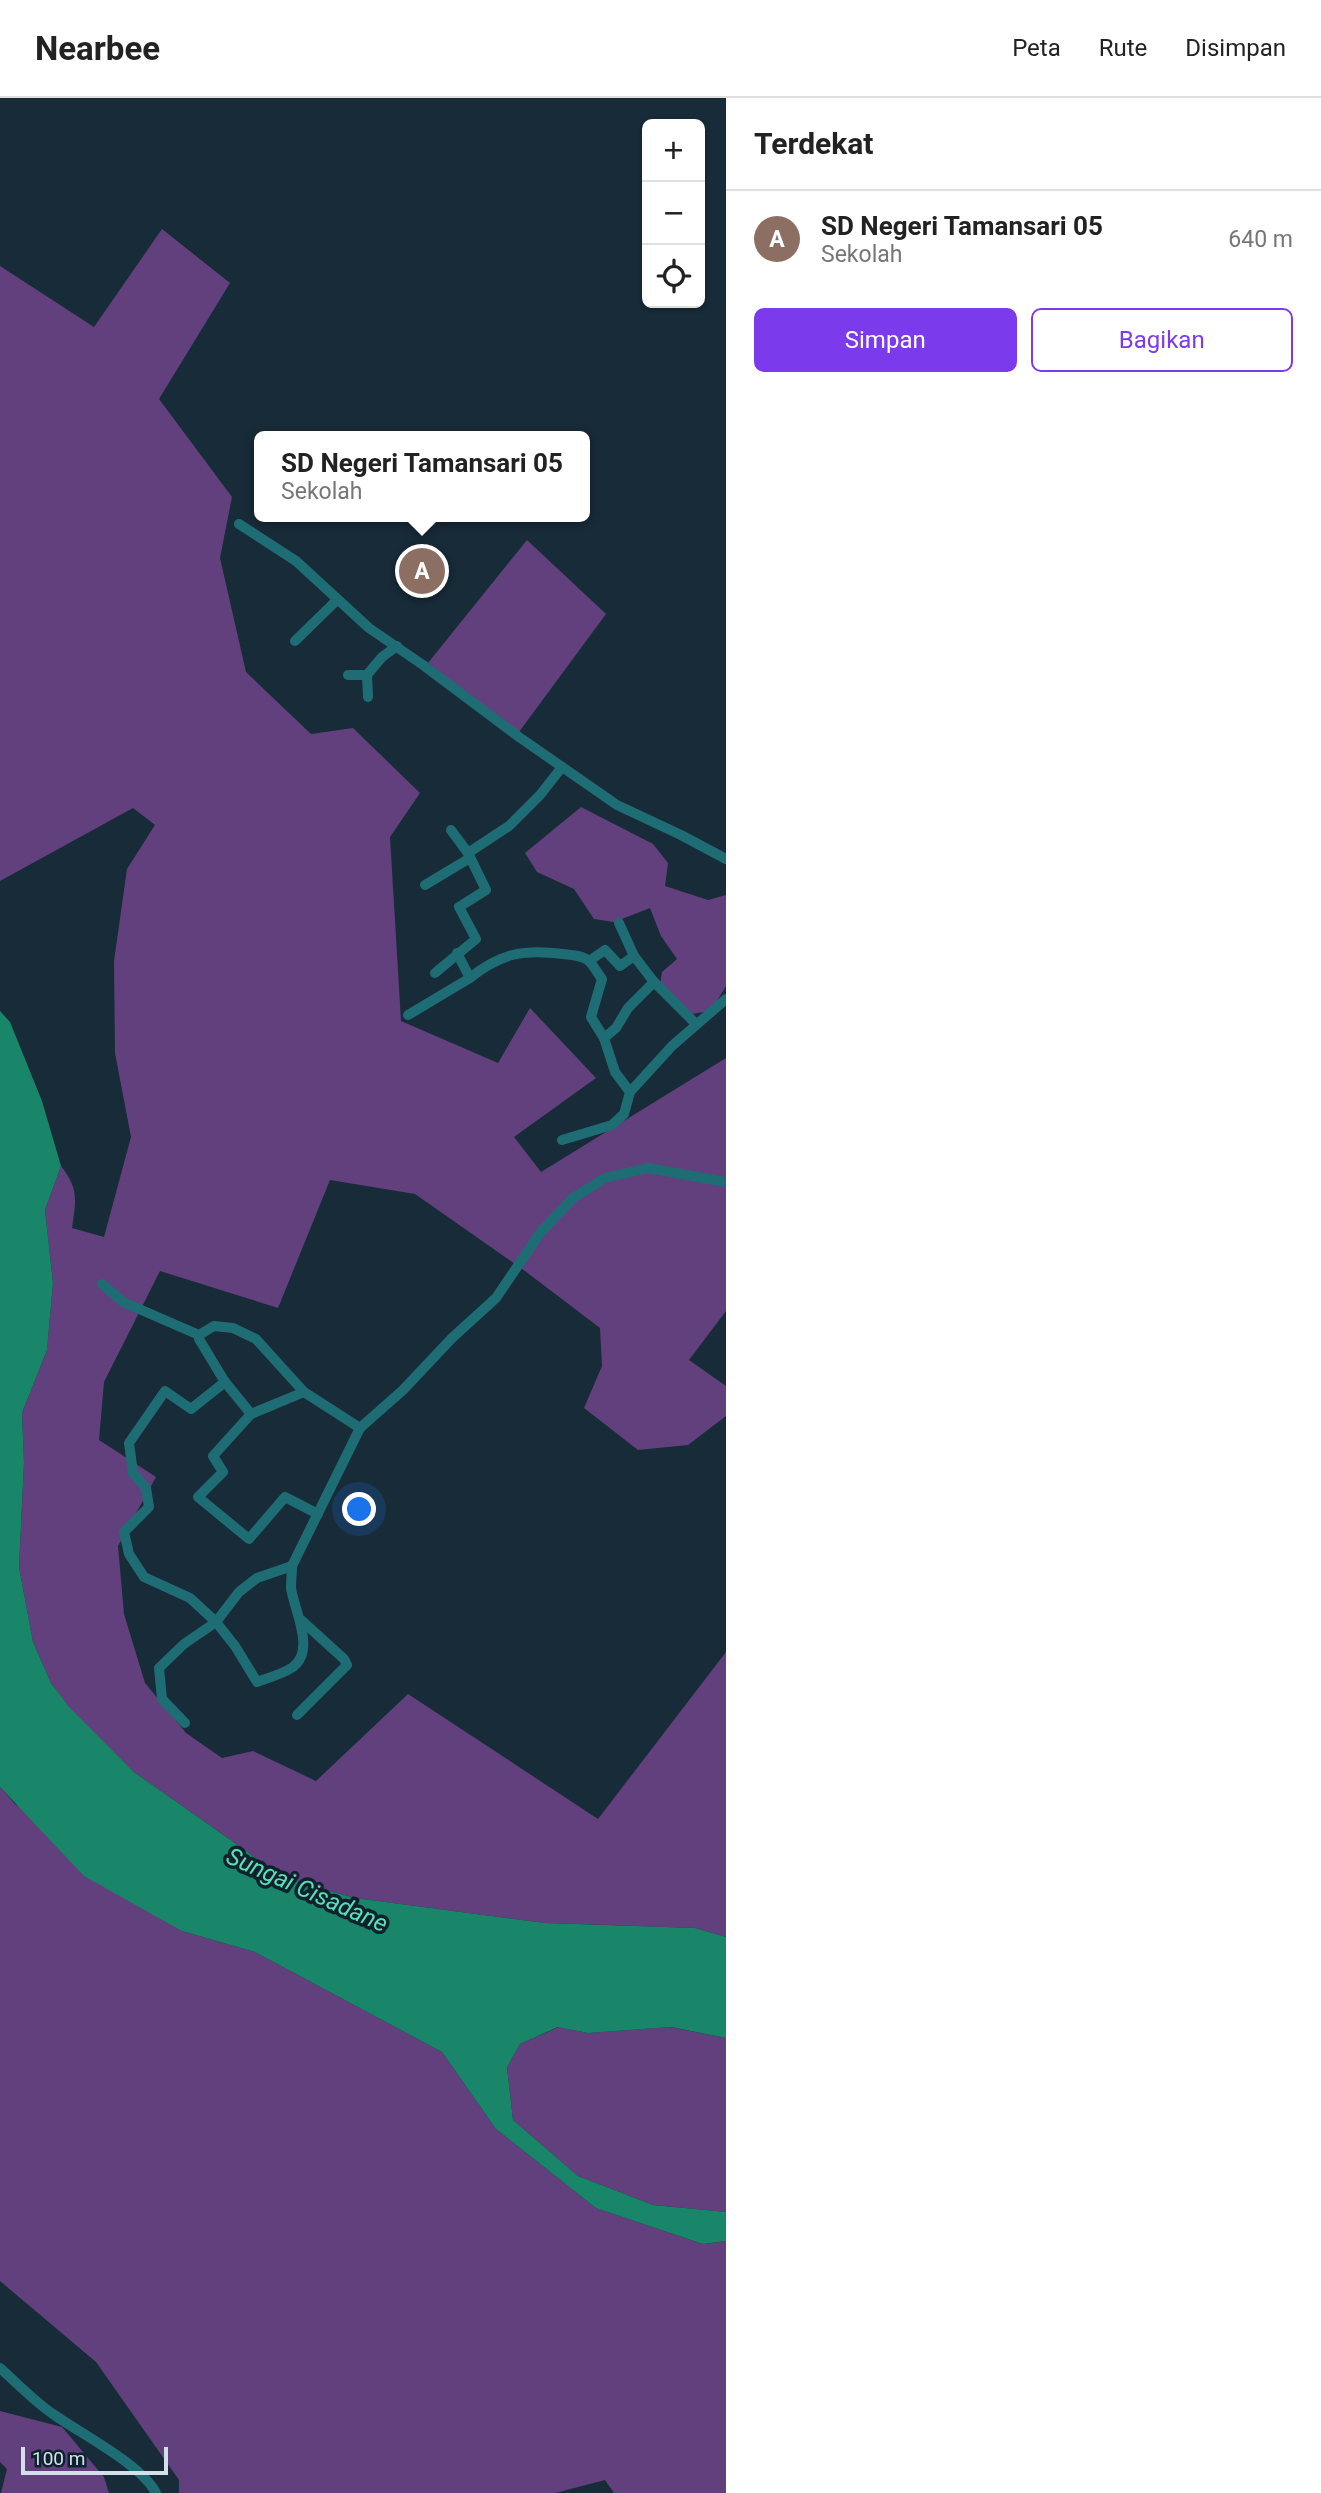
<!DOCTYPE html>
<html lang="id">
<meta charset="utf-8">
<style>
:root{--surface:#fff;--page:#f6f6f6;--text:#222;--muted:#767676;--line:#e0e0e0;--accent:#7c3aed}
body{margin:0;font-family:Roboto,sans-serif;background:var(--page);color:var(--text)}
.controls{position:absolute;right:21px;top:21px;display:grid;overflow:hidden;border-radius:10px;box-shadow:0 2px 5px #0004}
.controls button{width:63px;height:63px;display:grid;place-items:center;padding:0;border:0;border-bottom:2px solid var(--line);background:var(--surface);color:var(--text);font:35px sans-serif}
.scale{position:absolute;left:21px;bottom:18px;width:147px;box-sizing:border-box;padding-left:7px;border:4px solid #d4e0e9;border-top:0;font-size:19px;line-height:24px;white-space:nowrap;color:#d4e0e9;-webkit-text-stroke:5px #0e222e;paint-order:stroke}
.you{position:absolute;left:360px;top:1412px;width:24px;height:24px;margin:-18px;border:5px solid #fff;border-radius:50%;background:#1a73e8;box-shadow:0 0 0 10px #1a73e833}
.badge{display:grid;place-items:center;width:46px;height:46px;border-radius:50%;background:var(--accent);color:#fff;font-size:23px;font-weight:700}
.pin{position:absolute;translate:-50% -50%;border:4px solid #fff;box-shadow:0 2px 7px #0006}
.popup{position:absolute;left:254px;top:333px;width:336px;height:91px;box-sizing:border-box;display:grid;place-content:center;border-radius:10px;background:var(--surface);filter:drop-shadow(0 2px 5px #0005);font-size:23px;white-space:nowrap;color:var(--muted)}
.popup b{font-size:26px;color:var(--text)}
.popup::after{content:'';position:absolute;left:50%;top:100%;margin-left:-14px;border:14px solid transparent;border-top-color:var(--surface)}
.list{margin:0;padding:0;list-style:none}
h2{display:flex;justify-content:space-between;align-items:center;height:91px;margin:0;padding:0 28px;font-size:30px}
h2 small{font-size:23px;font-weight:400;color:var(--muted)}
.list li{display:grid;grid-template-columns:46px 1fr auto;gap:21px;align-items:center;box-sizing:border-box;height:98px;padding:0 28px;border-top:2px solid var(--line)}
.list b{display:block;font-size:26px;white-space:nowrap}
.list p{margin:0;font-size:23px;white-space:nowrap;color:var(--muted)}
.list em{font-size:23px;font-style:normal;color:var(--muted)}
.actions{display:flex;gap:14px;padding:21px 28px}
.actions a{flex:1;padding:16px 0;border:2px solid var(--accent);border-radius:10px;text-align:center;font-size:24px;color:var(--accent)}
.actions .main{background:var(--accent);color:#fff}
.icon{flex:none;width:38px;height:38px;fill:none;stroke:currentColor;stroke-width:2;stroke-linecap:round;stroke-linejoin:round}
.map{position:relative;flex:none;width:726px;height:2395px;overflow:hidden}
header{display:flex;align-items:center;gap:42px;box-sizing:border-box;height:98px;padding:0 35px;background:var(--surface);border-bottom:2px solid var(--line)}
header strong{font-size:33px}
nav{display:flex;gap:38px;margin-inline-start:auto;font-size:24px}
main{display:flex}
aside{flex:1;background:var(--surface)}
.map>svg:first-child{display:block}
.green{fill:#61407d}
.water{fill:#198669}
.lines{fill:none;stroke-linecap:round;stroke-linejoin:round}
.minor{stroke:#1f6d74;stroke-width:10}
.labels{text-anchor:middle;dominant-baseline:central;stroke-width:7;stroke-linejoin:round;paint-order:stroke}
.water-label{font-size:24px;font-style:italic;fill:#58e0b6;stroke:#0e222e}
</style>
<header>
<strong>Nearbee</strong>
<nav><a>Peta</a><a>Rute</a><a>Disimpan</a></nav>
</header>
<main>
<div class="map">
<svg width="726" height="2395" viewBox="0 0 726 2395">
<rect width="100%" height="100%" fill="#182b38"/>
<!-- green -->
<g class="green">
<path d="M162,131L230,185L159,301L232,399L220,460L246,574L311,636L353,630L420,695L390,739L401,923L498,965L530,910L596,980L514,1039L541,1074L726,960V1213L689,1262L726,1288V1318L688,1347L638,1352L584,1310L602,1268L600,1230L525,1173L415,1096L330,1082L278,1210L160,1173L104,1284L99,1342L156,1379L118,1448L124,1516L145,1585L186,1635L222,1660L253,1653L316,1683L408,1596L598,1721L726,1554V1839L695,1830L545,1825L355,1800L286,1781L134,1674L69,1610L51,1585L33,1544L19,1469L24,1365L22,1315L47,1252L53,1185L45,1112L61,1068C79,1091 76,1102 72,1130L104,1139L131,1039L115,955L114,863L127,771L155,727L133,710L0,783V168L94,229Z"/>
<path d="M527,442L606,516L516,638L428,565Z"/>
<path d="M581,709L653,746L668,765L665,788L708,802L726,797V888L711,913L685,917L659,892L662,874L677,861L661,838L650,810L614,824L594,821L574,791L537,774L525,755Z"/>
<path d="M0,1689L15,1706L182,1833L255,1854L442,1954L496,2031L596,2110L703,2146L726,2143V2395H614L605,2382L555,2395H179V2382L96,2264L0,2183Z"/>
<path d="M559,1929L588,1935L670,1929L726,1940V2114L653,2107L578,2078L513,2022L507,1969L520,1946Z"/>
<path d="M0,2313L62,2329L104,2379L109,2395H1L7,2371L0,2364Z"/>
</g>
<!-- water -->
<path class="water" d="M0,913L10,924L42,1003L61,1068L45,1112L53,1185L47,1252L22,1315L24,1365L19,1469L33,1544L51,1585L69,1609L134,1674L286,1781L355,1800L545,1825L695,1830L726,1839V1940L671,1929L588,1935L558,1929L520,1946L507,1969L513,2022L578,2078L653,2107L726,2114V2143L703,2146L596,2110L496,2031L442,1954L255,1854L182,1833L84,1778L0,1689Z"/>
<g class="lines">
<!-- minor -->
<g class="minor">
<path d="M239,426L296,463L369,530L423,567L519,639L617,707L681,737L726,761"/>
<path d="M295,543L337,502"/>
<path d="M348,577H367L382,559L397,548"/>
<path d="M367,577L368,599"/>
<path d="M468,755L509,728L540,697L562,669"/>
<path d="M425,787L470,760"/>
<path d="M619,825L634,858L654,884L696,926"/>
<path d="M589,863L605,852L620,868L634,858"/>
<path d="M435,875L476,841L459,809L486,792L468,755L451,732"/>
<path d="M470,880C500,855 525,851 563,856C572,857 582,857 589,863C594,868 598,876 602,881L591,919L604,940L615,974L630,994"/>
<path d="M408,917L470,880L457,855"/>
<path d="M604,940L616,930L628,910L654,884"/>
<path d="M562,1042L612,1027L624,1016L630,994L672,948L726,901"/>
<path d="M102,1186L123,1204L199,1237L214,1228L233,1230L256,1241L304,1294L360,1330"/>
<path d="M199,1237V1241L225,1284L251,1316"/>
<path d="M225,1284L191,1311L165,1293L129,1345L133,1375L146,1390L149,1409L124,1434L129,1456L144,1479L190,1500L216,1524L235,1548L257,1584C268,1580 283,1576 293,1569C316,1552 294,1512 291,1490C291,1483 292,1475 292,1468L360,1330L403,1292L452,1240L496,1200L540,1135L573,1100L605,1080L648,1070L726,1084"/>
<path d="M304,1294L251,1316L213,1358L223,1374L198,1399L249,1441L285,1399L318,1416"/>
<path d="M297,1617L347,1567L344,1561L301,1522"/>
<path d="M185,1625L162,1601L159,1570L184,1546L216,1524L239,1494L257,1480L292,1468"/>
<path d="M0,2270C17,2285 34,2303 53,2316C81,2336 141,2366 156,2395"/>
</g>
</g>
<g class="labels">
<!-- water labels -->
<g class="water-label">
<text transform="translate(307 1792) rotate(24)">Sungai Cisadane</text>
</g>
</g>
</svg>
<div class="controls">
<button>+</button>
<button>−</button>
<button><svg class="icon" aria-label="locate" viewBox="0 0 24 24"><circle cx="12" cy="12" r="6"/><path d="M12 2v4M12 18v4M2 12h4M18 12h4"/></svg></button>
</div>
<div class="scale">100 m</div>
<div class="you"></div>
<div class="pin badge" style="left:422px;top:473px;background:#8d6e63">A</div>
<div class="popup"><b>SD Negeri Tamansari 05</b>Sekolah</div>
</div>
<aside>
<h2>Terdekat<small></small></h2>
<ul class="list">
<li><span class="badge" style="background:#8d6e63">A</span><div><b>SD Negeri Tamansari 05</b><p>Sekolah</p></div><em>640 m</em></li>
</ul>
<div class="actions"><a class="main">Simpan</a><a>Bagikan</a></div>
</aside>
</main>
